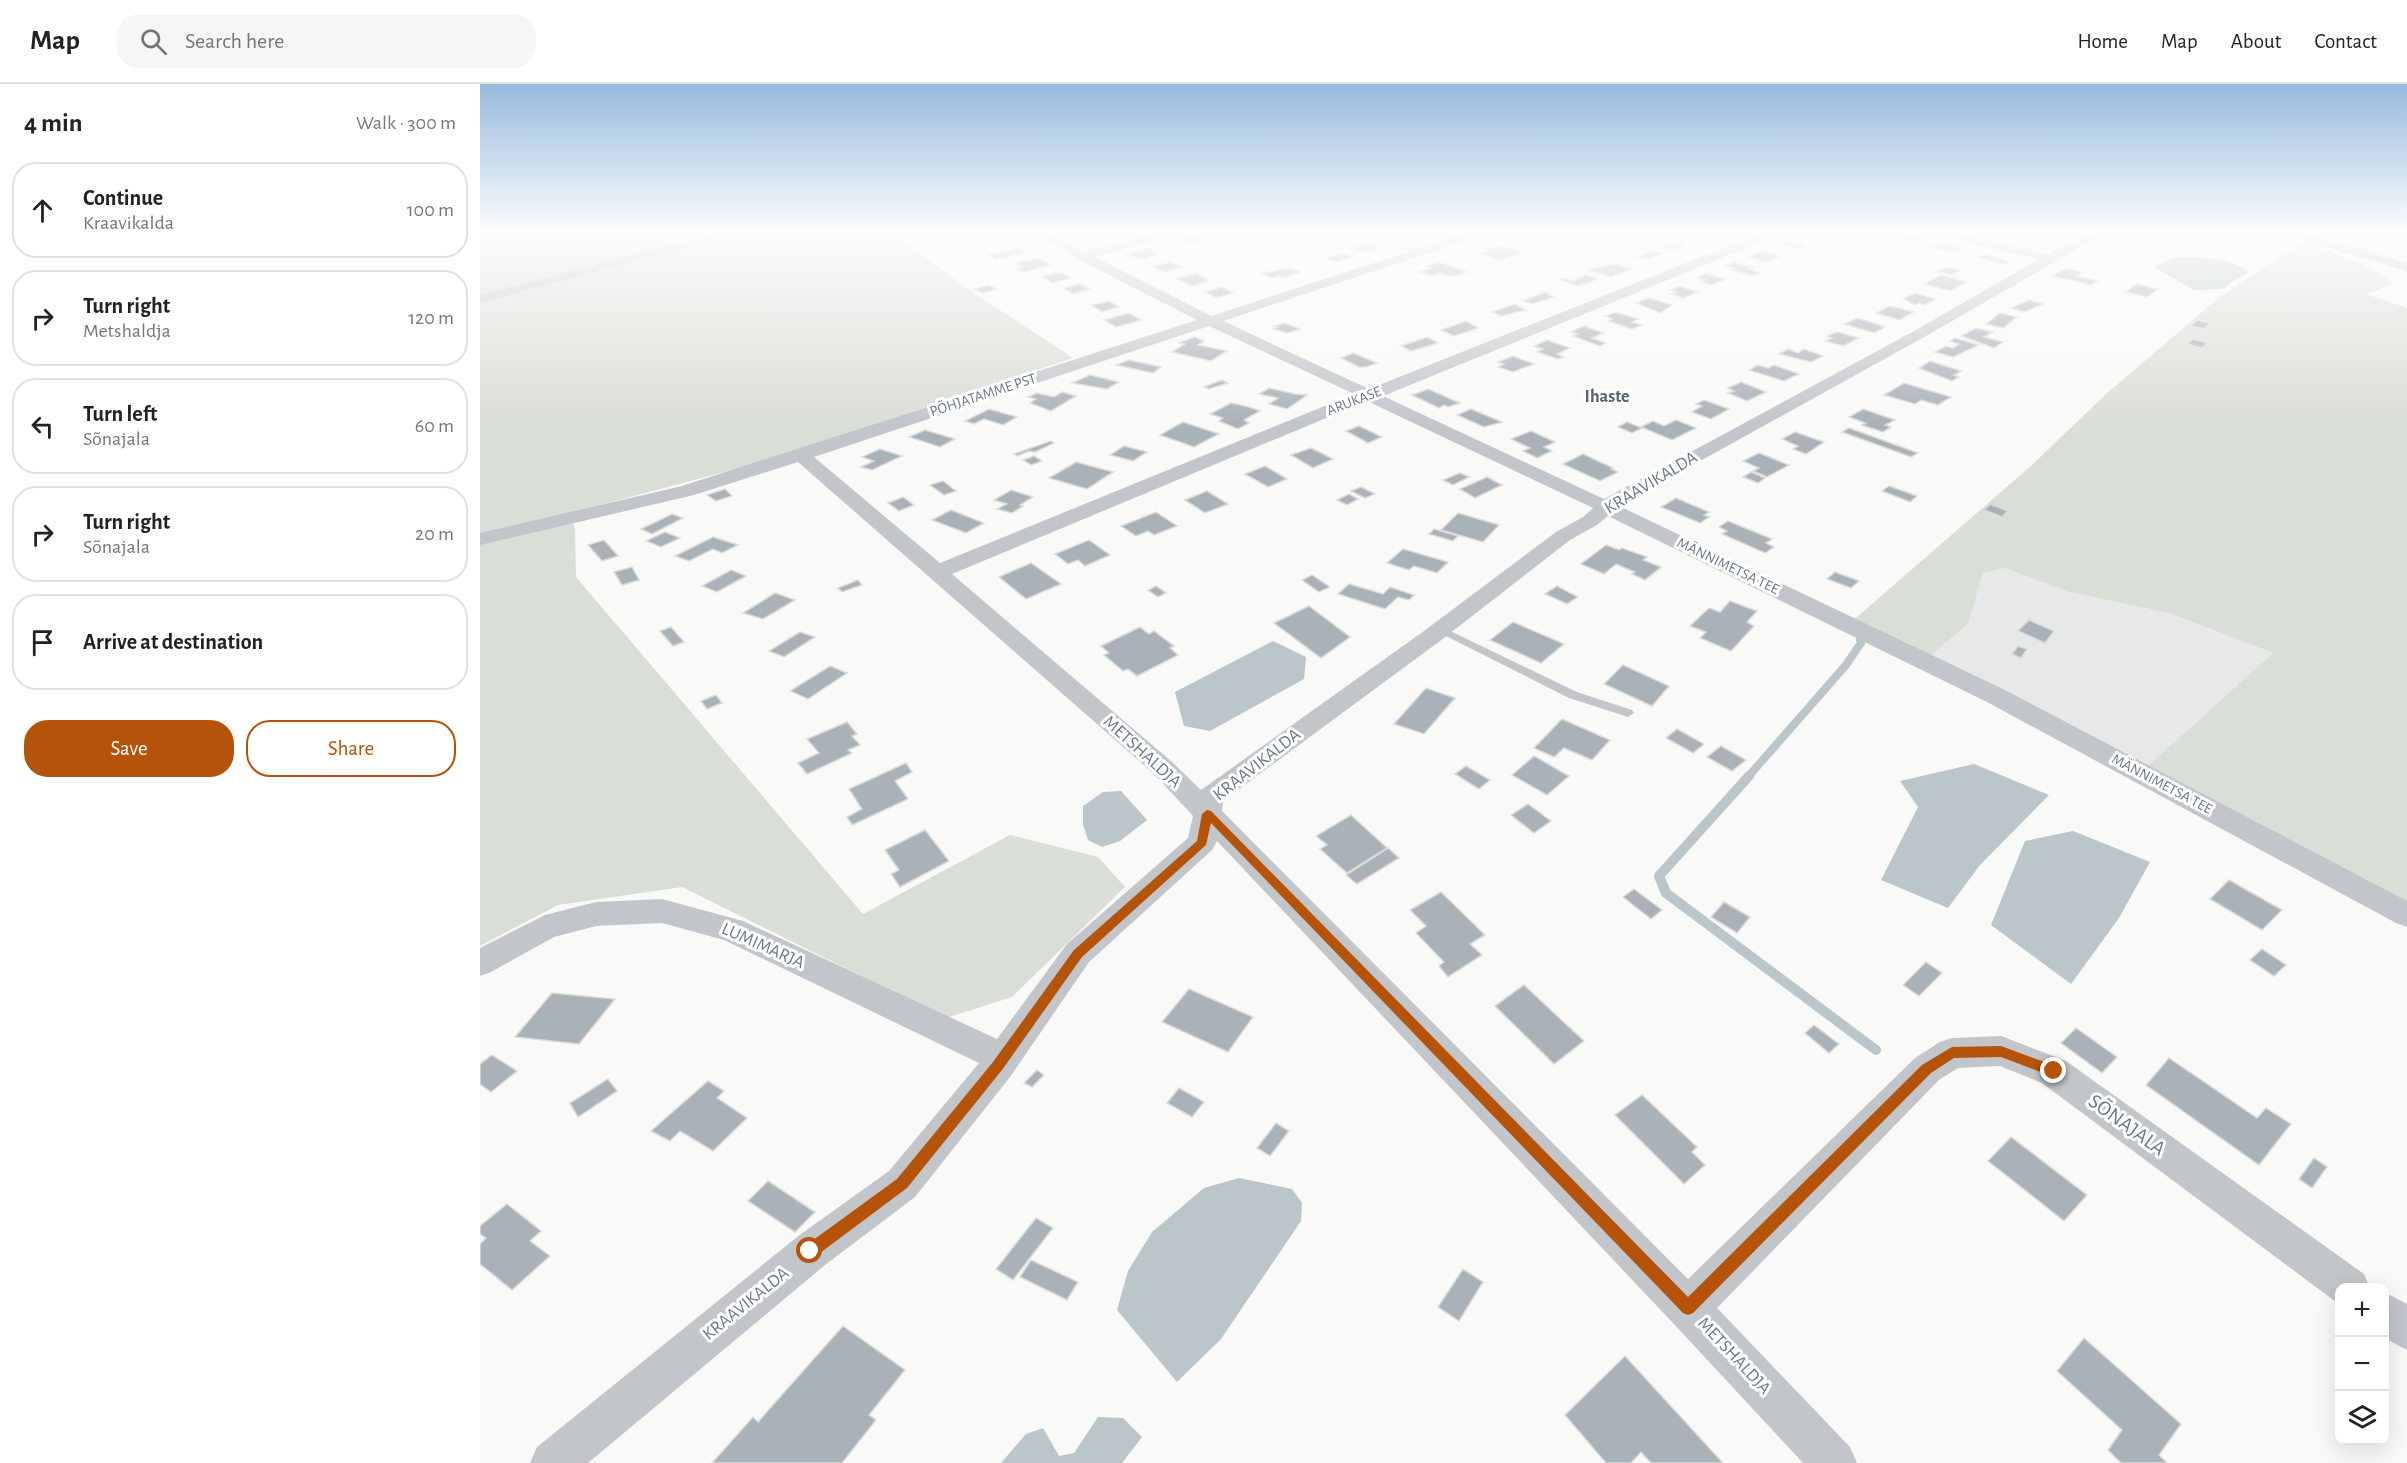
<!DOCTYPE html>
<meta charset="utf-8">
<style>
:root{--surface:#fff;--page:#f6f6f6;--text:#222;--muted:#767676;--line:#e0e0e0;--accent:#b45309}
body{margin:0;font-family:"Alegreya Sans",sans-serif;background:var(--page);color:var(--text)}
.controls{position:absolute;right:18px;bottom:18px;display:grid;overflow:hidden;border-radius:12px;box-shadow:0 6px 24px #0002}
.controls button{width:54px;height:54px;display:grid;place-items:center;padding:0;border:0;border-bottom:2px solid var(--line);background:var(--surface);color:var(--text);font:30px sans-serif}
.stop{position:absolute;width:18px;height:18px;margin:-14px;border:4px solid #b45309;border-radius:50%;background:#fff}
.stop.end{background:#b45309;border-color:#fff;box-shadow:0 2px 6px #0008}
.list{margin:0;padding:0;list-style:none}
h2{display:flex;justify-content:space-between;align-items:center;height:78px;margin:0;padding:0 24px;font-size:26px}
h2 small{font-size:20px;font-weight:400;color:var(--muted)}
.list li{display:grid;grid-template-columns:39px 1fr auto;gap:18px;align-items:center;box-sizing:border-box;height:96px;margin:0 12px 12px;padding:0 12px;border:2px solid var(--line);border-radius:24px}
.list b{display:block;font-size:22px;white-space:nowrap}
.list p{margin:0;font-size:20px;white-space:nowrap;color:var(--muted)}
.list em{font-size:20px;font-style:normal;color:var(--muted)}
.actions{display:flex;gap:12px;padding:18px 24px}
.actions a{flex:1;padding:14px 0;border:2px solid var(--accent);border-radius:24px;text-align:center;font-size:21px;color:var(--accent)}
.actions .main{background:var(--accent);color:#fff}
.icon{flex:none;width:33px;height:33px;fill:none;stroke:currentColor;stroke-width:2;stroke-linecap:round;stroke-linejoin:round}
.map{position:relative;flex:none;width:1927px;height:1379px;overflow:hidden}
header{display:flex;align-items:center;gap:36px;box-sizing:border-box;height:84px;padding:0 30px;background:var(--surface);border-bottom:2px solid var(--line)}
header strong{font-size:28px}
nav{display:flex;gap:33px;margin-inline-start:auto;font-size:21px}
.search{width:420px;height:54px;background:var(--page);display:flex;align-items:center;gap:15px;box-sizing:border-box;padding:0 21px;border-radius:24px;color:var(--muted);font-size:22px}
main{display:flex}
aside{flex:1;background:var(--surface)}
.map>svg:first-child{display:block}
.built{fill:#e7e8e8}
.green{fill:#d9ded6}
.water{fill:#bbc6cb}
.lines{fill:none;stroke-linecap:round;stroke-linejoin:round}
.stream-far1{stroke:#bbc6cb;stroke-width:8}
.stream{stroke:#bbc6cb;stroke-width:10}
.building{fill:#a9b1b9;stroke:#dbdbd9;stroke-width:1.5}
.service{fill:#c2c6cb;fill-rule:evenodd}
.minor{fill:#c2c6cb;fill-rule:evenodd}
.route{fill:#b45309}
.labels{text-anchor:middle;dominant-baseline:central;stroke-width:6;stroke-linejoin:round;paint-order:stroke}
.far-street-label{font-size:15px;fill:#687889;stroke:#fff}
.far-quarter-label{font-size:18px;font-weight:bold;fill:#56626e;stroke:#fff}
.street-label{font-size:18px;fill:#687889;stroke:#fff}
.near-street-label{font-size:21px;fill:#687889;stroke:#fff}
</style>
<header>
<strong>Map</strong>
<div class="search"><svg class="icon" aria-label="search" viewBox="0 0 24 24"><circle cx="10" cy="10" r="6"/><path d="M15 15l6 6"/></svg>Search here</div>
<nav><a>Home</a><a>Map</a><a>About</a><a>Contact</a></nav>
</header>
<main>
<aside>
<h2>4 min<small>Walk · 300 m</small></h2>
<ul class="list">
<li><svg class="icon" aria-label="ahead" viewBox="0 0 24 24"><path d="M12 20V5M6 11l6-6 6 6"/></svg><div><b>Continue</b><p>Kraavikalda</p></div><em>100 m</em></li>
<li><svg class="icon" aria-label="right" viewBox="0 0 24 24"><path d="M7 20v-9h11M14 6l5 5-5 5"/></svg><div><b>Turn right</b><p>Metshaldja</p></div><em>120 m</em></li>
<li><svg class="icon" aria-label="left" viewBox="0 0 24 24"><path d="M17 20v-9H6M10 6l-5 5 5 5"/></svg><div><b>Turn left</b><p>Sõnajala</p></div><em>60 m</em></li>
<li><svg class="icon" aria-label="right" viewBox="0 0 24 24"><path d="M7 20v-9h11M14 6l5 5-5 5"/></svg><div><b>Turn right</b><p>Sõnajala</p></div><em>20 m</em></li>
<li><svg class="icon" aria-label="arrive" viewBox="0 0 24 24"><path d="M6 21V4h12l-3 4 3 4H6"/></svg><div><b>Arrive at destination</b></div></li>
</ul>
<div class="actions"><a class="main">Save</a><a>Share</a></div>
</aside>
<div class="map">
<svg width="1927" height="1379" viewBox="0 0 1927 1379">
<rect width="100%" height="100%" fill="#f9f9f7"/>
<!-- built -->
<path class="built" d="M1525,484L1589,508L1689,529L1793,569L1660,689L1445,576L1488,540L1503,489Z"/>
<!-- green -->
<g class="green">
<path d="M0,148H410L492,208L593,274L278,379L90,429L95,445L96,493L383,830L530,751L618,773L645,803L532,913L466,934L202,803L78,821L0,862Z"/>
<path d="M1821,158C1855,169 1885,179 1915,199L1886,210L1927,224V830L1660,689L1793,569L1689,529L1589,508L1525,484L1503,489L1488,540L1445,576L1369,540L1552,381L1626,310L1740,213Z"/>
</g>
<!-- water -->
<g class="water">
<path d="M1695,173C1720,174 1748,172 1768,188L1750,199L1745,205L1714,206L1674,183Z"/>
<path d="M793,557L826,573L824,595L730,647L704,642L695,608Z"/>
<path d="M1494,680L1569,711L1500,781L1468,824L1401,796L1438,723L1420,697Z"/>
<path d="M641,707L667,736L640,757L622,763L608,756L603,740V722L623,708Z"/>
<path d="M1593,747L1670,778L1639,834L1591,900L1511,841L1545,757Z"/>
<path d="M759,1094L812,1105L822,1119L821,1137L741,1255L697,1298L637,1226L648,1187L672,1148L724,1104Z"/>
<path d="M618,1333L643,1334L662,1353L642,1379H521L546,1350L563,1344L579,1372L594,1369Z"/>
</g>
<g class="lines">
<!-- stream-far1 -->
<path class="stream-far1" d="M1267,694L1366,581L1381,559L1380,556"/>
<!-- stream -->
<path class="stream" d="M1269,692L1179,792L1186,809L1396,966"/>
</g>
<!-- building -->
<g class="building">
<path d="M600,148H622L630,151L616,155Z"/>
<path d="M728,148L738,152L712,159L702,155Z"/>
<path d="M916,148H935L936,154H917Z"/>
<path d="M1214,148H1243L1227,153L1211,149Z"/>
<path d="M1419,150L1440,155L1433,158L1412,153Z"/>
<path d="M1307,156L1327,162L1319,165L1299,159Z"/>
<path d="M1197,157L1207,161L1192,166L1182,163Z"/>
<path d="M886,159L899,164L884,169L871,164Z"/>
<path d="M1460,159L1484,165L1476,168L1450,164Z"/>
<path d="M1017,161L1044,169L1019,176L1000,170Z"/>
<path d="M539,164L547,169L516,176L507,171Z"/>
<path d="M667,164L678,171L661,176L647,170Z"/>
<path d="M1172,167L1182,169L1166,176L1156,173Z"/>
<path d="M1281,167L1301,172L1286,178L1268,173Z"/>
<path d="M863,169L874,173L856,178L845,174Z"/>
<path d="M1505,170L1517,174L1531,178L1524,180L1497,173Z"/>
<path d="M559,174L571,181L543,188L537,184L542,183L536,179Z"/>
<path d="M690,178L703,183L685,188L672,183Z"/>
<path d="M958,178L988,188L971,193L961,189L952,192L939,188L952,184L946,182Z"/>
<path d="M1254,178L1274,184L1269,185L1281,189L1272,192L1251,186L1254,184L1245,182Z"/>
<path d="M1134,180L1152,185L1131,193L1107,186Z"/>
<path d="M1467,183L1481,186L1471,191L1458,187Z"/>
<path d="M810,184L821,188L803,194L798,192L792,194L781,189Z"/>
<path d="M1586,184L1603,188L1596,192L1618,197L1611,201L1572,192Z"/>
<path d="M581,188L591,194L572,199L562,192Z"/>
<path d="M716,189L729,197L713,202L696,195Z"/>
<path d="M1226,190L1246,195L1232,201L1221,198L1226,196L1217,194Z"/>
<path d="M1106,191L1118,195L1099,202L1079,196L1085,194L1093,197Z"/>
<path d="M1461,191L1487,198L1470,207L1444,200Z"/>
<path d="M600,200L610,205L593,210L583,204Z"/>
<path d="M1657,200L1678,205L1667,213L1646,208Z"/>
<path d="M509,201L517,205L502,209L494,205Z"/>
<path d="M1199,202L1218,208L1203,214L1191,210L1197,208L1190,206Z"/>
<path d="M742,203L754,209L737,214L725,208Z"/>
<path d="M1065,208L1074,213L1052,220L1043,217Z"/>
<path d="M1435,209L1456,215L1445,221L1439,219L1435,221L1423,215Z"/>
<path d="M1169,214L1192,221L1180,229L1156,219Z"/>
<path d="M1549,216L1563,220L1544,228L1531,224Z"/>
<path d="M629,217L639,223L622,228L611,221Z"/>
<path d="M1035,220L1046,226L1021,232L1012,228Z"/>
<path d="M1410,222L1434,228L1419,236L1396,229Z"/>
<path d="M1136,228L1158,235L1152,238L1162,241L1152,245L1128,237L1132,235L1125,232Z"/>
<path d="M649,229L662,236L636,243L624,236Z"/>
<path d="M1520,229L1537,233L1523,244L1506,240Z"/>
<path d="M1377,234L1404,242L1401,243L1404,244L1394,249L1364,240Z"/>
<path d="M1717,236L1730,239L1724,245L1710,242Z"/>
<path d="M986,237L998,244L974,252L961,246Z"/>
<path d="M805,239L820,245L808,249L793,245L798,243L794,242Z"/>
<path d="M1104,242L1124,249L1112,254L1126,259L1120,262L1093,252L1098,250L1091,248Z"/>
<path d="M1496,244L1513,248L1504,253L1523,258L1514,264L1481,252Z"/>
<path d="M1357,248L1379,254L1363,262L1346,257L1352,254L1347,252Z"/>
<path d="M715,253L724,257L718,261L747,267L731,277L692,268L705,260L698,259Z"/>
<path d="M947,253L958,259L931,267L921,262Z"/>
<path d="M1475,254L1499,261L1473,273L1455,268L1466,262L1473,264L1479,260L1470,257Z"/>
<path d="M1713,255L1728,259L1722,264L1707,260Z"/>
<path d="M1067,256L1090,264L1077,270L1084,273L1078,275L1057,268L1063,265L1054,262Z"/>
<path d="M1308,265L1318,269L1324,265L1343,272L1331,278L1299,270Z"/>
<path d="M873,269L897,279L886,283H879L861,274Z"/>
<path d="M1033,272L1054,280L1033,288L1018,283L1024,280L1018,278Z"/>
<path d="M649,276L681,283L673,289L636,281Z"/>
<path d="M1450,277L1481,287L1474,291L1479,293L1472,297L1439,284Z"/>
<path d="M1278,281L1288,284L1294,281L1319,290L1304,297L1269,286Z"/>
<path d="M610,291L639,298L627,305L592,299Z"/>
<path d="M742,296L748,299L729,305L724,303Z"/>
<path d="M1261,298L1286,308L1267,317L1248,309L1254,307L1248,304Z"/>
<path d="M1424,299L1471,313L1458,321L1441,316L1435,320L1404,311Z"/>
<path d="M789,304L815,310L827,311L807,325L789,320L798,314L779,310Z"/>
<path d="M948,305L980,319L968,323L964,321L959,324L932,311Z"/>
<path d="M582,308L596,312L571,327L550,319L556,315L548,313L557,309L574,313Z"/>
<path d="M1224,316L1249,325L1231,335L1212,328L1222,322L1216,320Z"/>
<path d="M751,319L769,323L780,327L764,336L769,339L758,345L739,337L743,334L730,330Z"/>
<path d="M509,325L537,333L523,341L504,335L494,340L485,337Z"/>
<path d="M991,325L1022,338L1004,343L977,331Z"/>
<path d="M1383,325L1415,336L1405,341L1411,343L1403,348L1382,341L1386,339L1369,333Z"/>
<path d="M1196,336L1216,344L1192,356L1161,343L1173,337L1184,342Z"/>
<path d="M703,338L739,350L714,363L680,351Z"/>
<path d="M1147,338L1162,344L1152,349L1138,343Z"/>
<path d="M879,342L902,353L888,359L866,347Z"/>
<path d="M1369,344L1438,369L1431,373L1362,348Z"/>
<path d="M445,346L475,355L460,363L429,353Z"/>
<path d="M1051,347L1075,358L1064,363L1072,367L1057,374L1043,367L1050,364L1031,355Z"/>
<path d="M1315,348L1344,358L1326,370L1313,365L1318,362L1302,355Z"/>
<path d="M571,357L574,359L555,368L549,367L537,372L534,370Z"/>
<path d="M644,362L667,368L653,377L630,371Z"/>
<path d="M831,364L853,375L833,384L811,371Z"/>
<path d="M400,365L422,372L392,386L381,383L394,377L382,373Z"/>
<path d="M1279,369L1309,381L1287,393L1273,387L1279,384L1263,377Z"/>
<path d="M1103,370L1133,384L1131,385L1138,388L1120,397L1083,380Z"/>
<path d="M554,372L562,377L551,381L543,376Z"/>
<path d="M596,378L633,388L607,405L569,394Z"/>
<path d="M785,382L807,395L788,403L765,390Z"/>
<path d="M1271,388L1285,394L1278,399L1263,393Z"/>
<path d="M980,389L989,393L973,401L963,396Z"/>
<path d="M1007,393L1022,401L995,414L980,405Z"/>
<path d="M463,397L476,407L464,411L450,401Z"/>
<path d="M1409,402L1437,412L1430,418L1402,407Z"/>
<path d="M881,403L895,410L885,414L871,407Z"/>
<path d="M245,405L252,412L236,417L227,411Z"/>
<path d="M531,406L553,413L540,421L543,422L532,429L517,425L527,420L514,416Z"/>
<path d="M727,407L748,420L725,429L705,416Z"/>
<path d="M869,410L878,415L867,421L857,416Z"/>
<path d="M423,413L434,421L419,427L408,419Z"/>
<path d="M1196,414L1229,428L1224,431L1229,433L1220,439L1181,423Z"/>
<path d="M1510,420L1528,427L1522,433L1504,426Z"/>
<path d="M471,426L504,439L486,449L452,436Z"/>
<path d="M676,428L697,442L674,451L668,447L656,452L641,442Z"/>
<path d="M978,429L1019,441L1003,458L961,446Z"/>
<path d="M192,430L203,434L172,450L161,445Z"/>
<path d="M1248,437L1292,455L1286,459L1294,463L1285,469L1242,450L1247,447L1239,443Z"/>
<path d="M954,445L978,452L973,457L949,450Z"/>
<path d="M185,448L200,454L181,463L166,457Z"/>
<path d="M233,453L258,461L242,469L233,465L209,477L195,472Z"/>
<path d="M124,456L138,472L122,477L108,461Z"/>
<path d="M609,456L630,471L605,482L598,476L588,480L575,470Z"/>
<path d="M1126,461L1139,466L1142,464L1167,473L1163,476L1181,483L1165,496L1152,490L1155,488L1136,480L1124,490L1101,480Z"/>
<path d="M923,465L968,478L957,489L934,482L929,486L907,479Z"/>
<path d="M551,479L581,500L546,515L519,493Z"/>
<path d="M152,483L159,496L142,501L134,488Z"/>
<path d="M251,486L266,492L237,508L222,502Z"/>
<path d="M1355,488L1379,497L1371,504L1347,495Z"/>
<path d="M832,491L850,503L839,508L822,496Z"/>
<path d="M378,496L382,501L362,508L358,504Z"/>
<path d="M869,500L903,510L910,503L934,511L929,516L918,513L905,525L858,510Z"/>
<path d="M676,502L686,509L678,513L668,506Z"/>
<path d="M1077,502L1098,513L1087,520L1065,510Z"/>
<path d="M295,509L315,516L283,535L263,529Z"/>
<path d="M1250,517L1277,527L1267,538L1274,542L1251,567L1220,554L1226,548L1210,542L1229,524L1240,528Z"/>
<path d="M829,522L870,553L841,574L794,539Z"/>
<path d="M1549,536L1574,547L1565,559L1538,547Z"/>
<path d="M1033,538L1084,560L1061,579L1010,556Z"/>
<path d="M191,543L204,558L193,562L180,547Z"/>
<path d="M660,543L669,550L674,547L694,562L690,564L698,571L657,592L648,585L643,587L624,571L629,569L621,562Z"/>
<path d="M320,548L335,553L304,573L289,567Z"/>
<path d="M1538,562L1547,565L1541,574L1532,570Z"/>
<path d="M1143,581L1189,602L1172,622L1124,600Z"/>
<path d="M350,582L367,589L328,615L310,607Z"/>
<path d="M946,604L975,614L944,650L914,640Z"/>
<path d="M236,611L242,619L227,625L221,617Z"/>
<path d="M1082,635L1130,656L1112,676L1084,664L1074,673L1054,664Z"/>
<path d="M367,638L377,650L372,652L380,661L368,666L372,669L327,690L318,679L339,669L327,655Z"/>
<path d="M1197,645L1224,660L1213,669L1186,654Z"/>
<path d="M1241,662L1266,676L1252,687L1227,673Z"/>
<path d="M1054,672L1089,692L1067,711L1032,691Z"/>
<path d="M426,679L432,688L415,697L428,715L372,741L367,733L382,725L369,705Z"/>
<path d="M986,682L1010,696L999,705L975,690Z"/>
<path d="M1048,720L1071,737L1054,749L1031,731Z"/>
<path d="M871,731L907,764L867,789L840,765L847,761L836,752Z"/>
<path d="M445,746L469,777L420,803L411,790L419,786L405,766Z"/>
<path d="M908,764L919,774L877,800L866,791Z"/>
<path d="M1749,796L1802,826L1782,846L1730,815Z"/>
<path d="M1154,805L1182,826L1171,835L1143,813Z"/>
<path d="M961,808L1005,851L990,860L1002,871L968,893L959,882L964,878L936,849L946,842L930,826Z"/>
<path d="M1244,818L1270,833L1257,849L1231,833Z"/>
<path d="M1782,865L1806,881L1794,892L1770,876Z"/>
<path d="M1446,878L1462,889L1439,912L1423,901Z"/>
<path d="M1044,901L1104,957L1074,980L1015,922Z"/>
<path d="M709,905L773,933L748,968L682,938Z"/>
<path d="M72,909L135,915L99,960L35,953Z"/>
<path d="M1334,941L1359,960L1349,969L1325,949Z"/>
<path d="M1596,944L1637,973L1622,989L1581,959Z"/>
<path d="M12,971L37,987L11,1008L0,1000V980Z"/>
<path d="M1689,974L1777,1034L1786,1024L1811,1040L1779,1081L1666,1001Z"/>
<path d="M557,986L564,991L552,1003L544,999Z"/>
<path d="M128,995L137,1007L98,1033L90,1019Z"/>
<path d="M228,997L244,1007L237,1014L267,1034L233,1067L200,1047L190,1057L171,1047Z"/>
<path d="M699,1004L724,1018L712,1033L687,1019Z"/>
<path d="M1162,1011L1217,1063L1212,1068L1225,1081L1204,1100L1135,1031Z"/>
<path d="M796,1039L809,1047L790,1072L777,1064Z"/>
<path d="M1531,1053L1607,1111L1584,1137L1508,1077Z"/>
<path d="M1834,1074L1847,1083L1832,1104L1819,1095Z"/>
<path d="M288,1097L335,1128L315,1148L268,1117Z"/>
<path d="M27,1120L61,1147L50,1157L70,1172L32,1206L0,1180V1160L6,1154L0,1150V1142Z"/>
<path d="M556,1134L573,1144L533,1196L516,1185Z"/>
<path d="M551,1176L598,1198L587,1216L540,1193Z"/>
<path d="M983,1185L1003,1198L979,1237L958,1223Z"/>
<path d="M363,1242L425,1286L389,1331L396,1336L362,1379H232L273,1333L278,1338Z"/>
<path d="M1604,1254L1701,1340L1679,1371L1687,1379H1641L1628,1366L1642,1346L1577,1287Z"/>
<path d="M1145,1272L1242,1378V1379H1171L1161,1368L1151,1379H1126L1085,1331Z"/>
</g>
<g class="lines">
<!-- service -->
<path class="service" d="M960,542L1097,608L1152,626L1154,629L1148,633L1089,614L956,547L954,545Z"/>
<!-- minor -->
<g class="minor">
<path d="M244,148H264L262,151L176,171L0,219V211Z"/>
<path d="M556,148H570L604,168L679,148H698L696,151L615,173L731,232L989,148H1006L1004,151L743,237L889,305L1284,148H1300L1298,151L903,312L1124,415L1436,246L1559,175L1453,151L1451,148H1472L1569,170C1590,158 1606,148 1631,148L1629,151L1613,156L1446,252L1139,422L1525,606L1927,817V843L1916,839L1507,618L1128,432L1117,441L1090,456L960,557L743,717L742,727L1208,1195L1435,974L1460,958L1472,954L1521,952L1586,977L1884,1190L1890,1204H1860V1220L1856,1218L1562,999L1520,982L1478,984L1459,996L1237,1224L1370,1363L1377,1379H1323L1193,1239L737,757L732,766L609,878L530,993L435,1113L345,1181L108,1379H50L57,1363L317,1153L409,1087L499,979L244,856L182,839L116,842L74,853L11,888L0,892V864L65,831L116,818L182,815L263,837L517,955L587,860L708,754L713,732L674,690L318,378L214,411L0,461V449L202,402L717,236L594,173ZM729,242L874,310L460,479L334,373ZM887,317L1113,424L1103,433L1076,448L944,547L721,706L692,678L472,490Z"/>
<path d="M1804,148H1822L1927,179V187L1806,151Z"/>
<path d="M1904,1208L1927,1220V1266L1904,1254Z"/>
</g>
</g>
<!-- sky -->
<linearGradient id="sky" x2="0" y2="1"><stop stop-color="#96bbdc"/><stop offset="0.43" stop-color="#fcfcfb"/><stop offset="1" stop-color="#fcfcfb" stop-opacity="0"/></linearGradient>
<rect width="1927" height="341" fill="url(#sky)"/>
<!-- route -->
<path class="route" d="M727,726L731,727L1208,1213L1442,981L1472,963L1521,962L1578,983L1580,987L1574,993L1521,973L1474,974L1451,989L1213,1229L1208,1231L1203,1229L731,739L726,761L602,873L522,986L427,1104L336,1172L330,1174L325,1172L323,1167L325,1162L417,1095L513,978L594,866L717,757L722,730Z"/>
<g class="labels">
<!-- far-street labels -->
<g class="far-street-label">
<text transform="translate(503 311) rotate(-18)">PÕHJATAMME PST</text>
<text transform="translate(874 317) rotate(-21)">ARUKASE</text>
<text transform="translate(1248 482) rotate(26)">MÄNNIMETSA TEE</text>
<text transform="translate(1682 700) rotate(28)">MÄNNIMETSA TEE</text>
</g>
<!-- far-quarter labels -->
<g class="far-quarter-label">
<text x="1127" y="313">Ihaste</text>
</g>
<!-- street labels -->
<g class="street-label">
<text transform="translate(1171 399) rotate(-31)">KRAAVIKALDA</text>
<text transform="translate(662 668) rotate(42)">METSHALDJA</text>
<text transform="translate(777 681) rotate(-38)">KRAAVIKALDA</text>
<text transform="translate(283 862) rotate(24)">LUMIMARJA</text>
<text transform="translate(266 1220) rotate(-39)">KRAAVIKALDA</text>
<text transform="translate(1254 1272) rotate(47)">METSHALDJA</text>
</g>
<!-- near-street labels -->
<g class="near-street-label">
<text transform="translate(1647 1041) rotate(36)">SÕNAJALA</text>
</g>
</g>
</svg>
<div class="controls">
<button>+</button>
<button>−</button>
<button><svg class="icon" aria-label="layers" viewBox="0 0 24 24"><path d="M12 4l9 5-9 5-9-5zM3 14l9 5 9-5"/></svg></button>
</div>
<div class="stop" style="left:330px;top:1167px"></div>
<div class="stop end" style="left:1574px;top:987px"></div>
</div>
</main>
